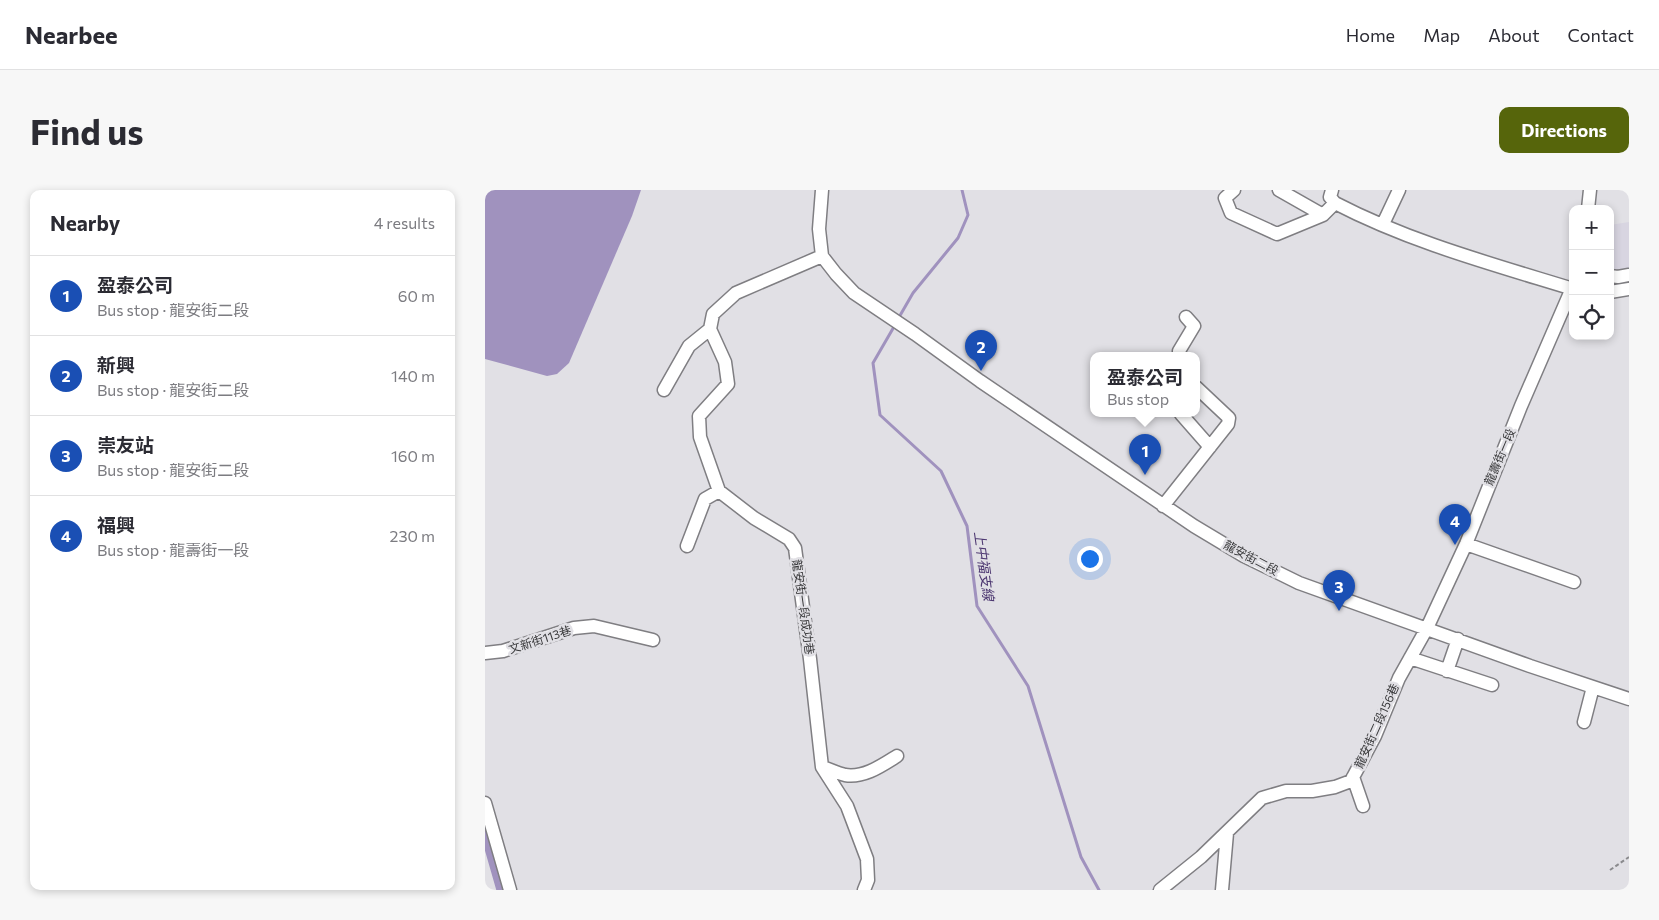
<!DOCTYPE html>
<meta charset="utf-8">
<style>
body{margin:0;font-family:Commissioner,"Noto Sans TC",sans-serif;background:#f7f7f7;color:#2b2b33}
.controls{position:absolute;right:15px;top:15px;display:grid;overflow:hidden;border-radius:10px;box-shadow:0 2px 8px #0003}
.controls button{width:45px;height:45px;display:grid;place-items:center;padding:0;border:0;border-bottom:1px solid #e1e1e2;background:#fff;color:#2b2b33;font:25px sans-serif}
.you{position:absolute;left:604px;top:368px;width:18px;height:18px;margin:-12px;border:4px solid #fff;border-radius:50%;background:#1a73e8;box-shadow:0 0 0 8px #1a73e833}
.badge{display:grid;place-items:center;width:32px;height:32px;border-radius:50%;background:#56650b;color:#fff;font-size:16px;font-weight:700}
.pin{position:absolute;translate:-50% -41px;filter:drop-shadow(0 1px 2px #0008)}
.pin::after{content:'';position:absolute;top:26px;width:18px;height:15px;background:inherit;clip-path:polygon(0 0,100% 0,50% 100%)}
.popup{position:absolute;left:605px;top:162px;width:110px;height:65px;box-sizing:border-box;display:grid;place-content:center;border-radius:10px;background:#fff;filter:drop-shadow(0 1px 4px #0005);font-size:16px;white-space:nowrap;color:#7c7c81}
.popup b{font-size:19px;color:#2b2b33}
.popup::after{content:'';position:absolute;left:50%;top:100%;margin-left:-10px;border:10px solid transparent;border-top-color:#fff}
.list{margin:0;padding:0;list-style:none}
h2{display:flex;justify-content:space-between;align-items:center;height:65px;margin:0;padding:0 20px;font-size:21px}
h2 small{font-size:16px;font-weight:400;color:#7c7c81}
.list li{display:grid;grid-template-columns:32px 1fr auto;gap:15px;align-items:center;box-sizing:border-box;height:80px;padding:0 20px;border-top:1px solid #e1e1e2}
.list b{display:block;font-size:19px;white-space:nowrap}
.list p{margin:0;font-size:16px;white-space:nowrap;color:#7c7c81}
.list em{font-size:16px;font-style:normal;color:#7c7c81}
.icon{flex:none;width:28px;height:28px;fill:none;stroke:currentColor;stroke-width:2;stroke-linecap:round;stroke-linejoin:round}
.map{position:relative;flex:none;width:1144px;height:700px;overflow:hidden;border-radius:10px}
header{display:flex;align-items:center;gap:30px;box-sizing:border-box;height:70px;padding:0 25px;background:#fff;border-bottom:1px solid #e1e1e2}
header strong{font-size:24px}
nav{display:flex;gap:28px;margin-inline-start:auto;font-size:18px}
.intro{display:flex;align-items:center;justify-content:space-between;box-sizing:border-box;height:120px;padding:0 30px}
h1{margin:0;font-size:35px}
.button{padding:12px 22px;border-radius:10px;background:#56650b;color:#fff;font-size:18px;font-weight:700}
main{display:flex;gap:30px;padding:0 30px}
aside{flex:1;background:#fff;border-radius:10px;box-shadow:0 2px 8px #0003}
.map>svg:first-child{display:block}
.built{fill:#d8d5e1}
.water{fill:#a092be}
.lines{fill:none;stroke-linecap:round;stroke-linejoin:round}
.stream{stroke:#a092be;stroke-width:3}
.canal{stroke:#a092be;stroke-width:11}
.minor-casing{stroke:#7f7e82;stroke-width:15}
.path{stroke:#8b8b8e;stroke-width:2;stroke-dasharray:4 2.5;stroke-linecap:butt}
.minor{stroke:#fff;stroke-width:12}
.labels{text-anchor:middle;stroke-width:5;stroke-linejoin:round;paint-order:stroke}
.street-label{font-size:12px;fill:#39393b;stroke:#e1e0e5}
.water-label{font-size:14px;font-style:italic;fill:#4e3972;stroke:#e1e0e5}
</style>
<header>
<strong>Nearbee</strong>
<nav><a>Home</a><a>Map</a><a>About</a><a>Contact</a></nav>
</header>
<div class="intro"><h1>Find us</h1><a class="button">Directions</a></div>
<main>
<aside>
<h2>Nearby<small>4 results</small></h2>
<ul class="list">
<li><span class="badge" style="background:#1a4fb4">1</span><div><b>盈泰公司</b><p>Bus stop · 龍安街二段</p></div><em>60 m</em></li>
<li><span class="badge" style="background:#1a4fb4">2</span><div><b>新興</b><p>Bus stop · 龍安街二段</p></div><em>140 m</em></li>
<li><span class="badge" style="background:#1a4fb4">3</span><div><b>崇友站</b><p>Bus stop · 龍安街二段</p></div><em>160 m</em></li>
<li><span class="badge" style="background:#1a4fb4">4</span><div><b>福興</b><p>Bus stop · 龍壽街一段</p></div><em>230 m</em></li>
</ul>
</aside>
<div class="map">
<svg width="1144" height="700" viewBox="0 0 1144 700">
<rect width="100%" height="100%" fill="#e1e0e5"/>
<path class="built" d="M1144 32V80L1125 83V35Z"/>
<path class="water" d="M0 0H156L147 26 84 173 72 184 62 186 0 169Z"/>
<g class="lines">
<path class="stream" d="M413 129 428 103 473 48 483 25 477 0
M410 135 388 173 395 225 456 281 482 336 492 416 543 496 596 667 614 700"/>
<path class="canal" d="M0 641 17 700"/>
<defs>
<path id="minor" d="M337 0 334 39 337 66 351 84 369 103 430 144 495 191 709 336 759 366 814 393 1045 476 1144 509
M749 0 740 8 746 23 792 44 838 25 850 13
M794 0 838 25
M847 0 845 7 850 13C925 52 1007 74 1088 99
M1103 19 1105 0
M898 34 914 0
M337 66 251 103 228 124 225 139 240 172 243 194 214 226 215 247 234 301 269 328 304 349 310 358 325 469 337 577 362 616 382 669 383 690 379 700
M1125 86 1133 87 1144 85
M1125 102 1144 99
M694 166V161L709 136 701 127
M179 200 204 156 225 139
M696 224 725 257
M678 316 743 234 744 228 711 197
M981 354 1089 392
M202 356 220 309 234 301
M0 463 18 461 89 438 109 436 168 450
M925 468 1007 495
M962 481 973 449
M1099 532 1108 497
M337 577C344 579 352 583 360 585 379 588 396 576 412 566
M868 587 878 616
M0 613 25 700
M675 700 716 667 777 608 801 601H827L850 597 866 591 890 546 914 488 942 438 981 354 1036 216 1088 96
M737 700 742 643"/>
</defs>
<use href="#minor" class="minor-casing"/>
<path class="path" d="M1125 680 1144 667"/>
<use href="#minor" class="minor"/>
</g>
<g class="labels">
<g class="street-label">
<text transform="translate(1015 267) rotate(-67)" y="4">龍壽街一段</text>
<text transform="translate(766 368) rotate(28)" y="4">龍安街二段</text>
<text transform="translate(318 417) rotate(82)" y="4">龍安街一段成功巷</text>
<text transform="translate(55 450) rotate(-18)" y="4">文新街113巷</text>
<text transform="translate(892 536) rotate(-66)" y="4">龍安街二段156巷</text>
</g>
<g class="water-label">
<text transform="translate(499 376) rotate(82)" y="5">上中福支線</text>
</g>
</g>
</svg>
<div class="controls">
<button>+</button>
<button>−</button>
<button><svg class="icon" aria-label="locate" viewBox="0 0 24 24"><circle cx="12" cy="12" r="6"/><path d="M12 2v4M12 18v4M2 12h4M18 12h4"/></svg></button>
</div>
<div class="you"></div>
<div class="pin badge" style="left:660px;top:285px;background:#1a4fb4">1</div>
<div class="popup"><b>盈泰公司</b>Bus stop</div>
<div class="pin badge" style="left:496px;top:181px;background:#1a4fb4">2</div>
<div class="pin badge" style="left:854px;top:421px;background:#1a4fb4">3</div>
<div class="pin badge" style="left:970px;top:355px;background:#1a4fb4">4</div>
</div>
</main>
